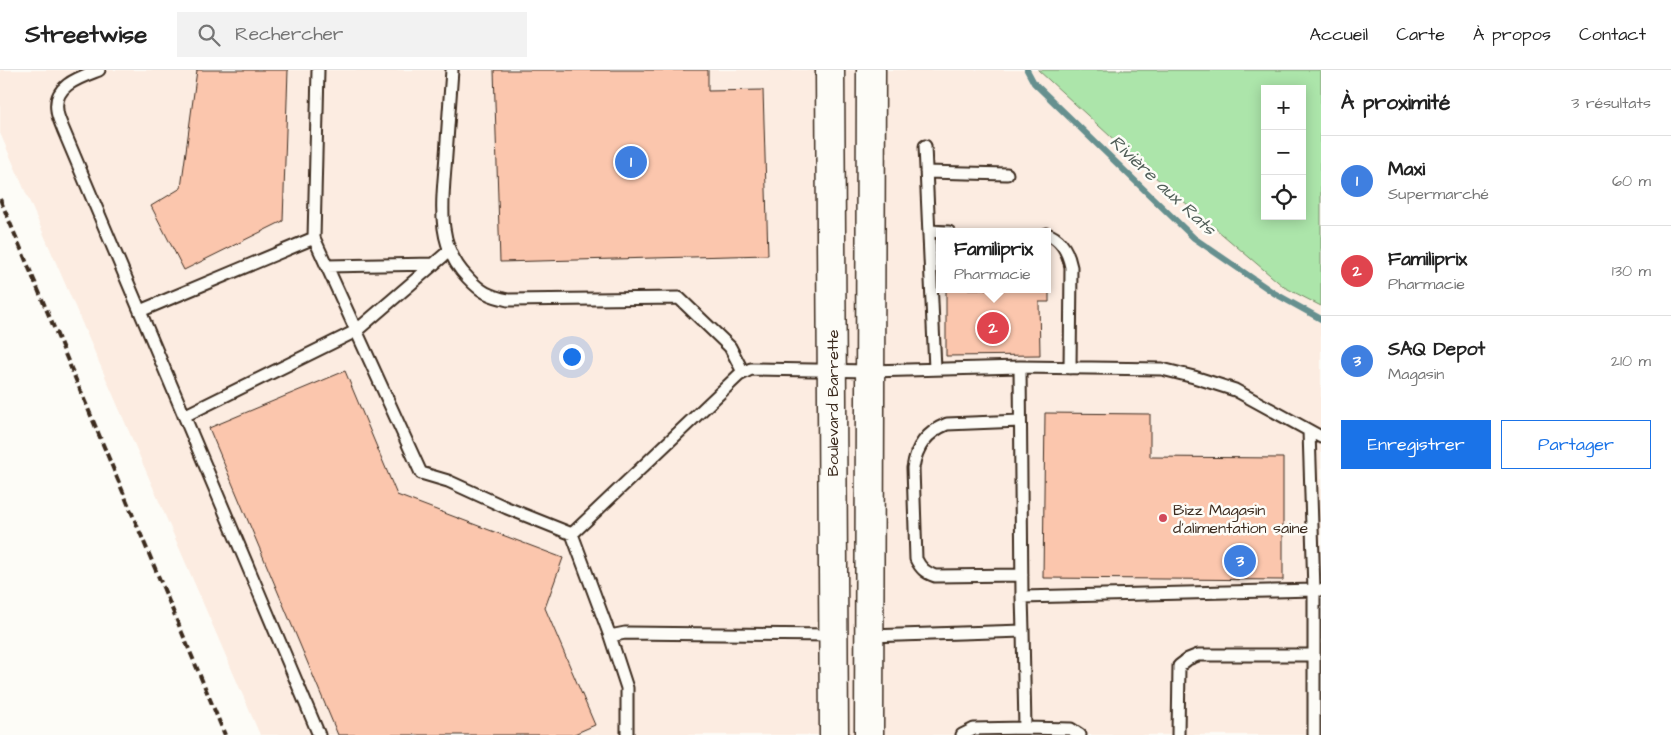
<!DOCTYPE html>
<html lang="fr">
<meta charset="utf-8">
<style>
body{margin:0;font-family:"Architects Daughter",sans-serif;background:#f2f2f2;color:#222}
.controls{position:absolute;right:15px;top:15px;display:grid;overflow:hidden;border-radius:0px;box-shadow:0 2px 12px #0003}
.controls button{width:45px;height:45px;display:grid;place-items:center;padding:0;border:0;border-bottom:1px solid #e0e0e0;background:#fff;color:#222;font:25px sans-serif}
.you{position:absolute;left:571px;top:286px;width:18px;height:18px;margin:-12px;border:4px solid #fff;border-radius:50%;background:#1a73e8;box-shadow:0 0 0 8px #1a73e833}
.badge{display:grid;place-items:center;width:32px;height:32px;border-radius:50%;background:#1a73e8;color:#fff;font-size:16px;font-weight:700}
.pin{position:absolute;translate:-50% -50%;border:2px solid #fff;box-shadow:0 1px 5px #0006}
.popup{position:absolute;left:936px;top:158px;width:115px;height:65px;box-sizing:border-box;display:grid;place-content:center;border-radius:0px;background:#fff;filter:drop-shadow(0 1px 4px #0005);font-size:16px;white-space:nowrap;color:#767676}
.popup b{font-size:19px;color:#222}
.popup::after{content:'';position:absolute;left:50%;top:100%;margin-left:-10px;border:10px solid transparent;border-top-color:#fff}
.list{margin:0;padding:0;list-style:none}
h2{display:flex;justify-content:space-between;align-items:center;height:65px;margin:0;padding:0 20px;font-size:21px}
h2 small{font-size:16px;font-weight:400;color:#767676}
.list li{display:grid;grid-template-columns:32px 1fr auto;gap:15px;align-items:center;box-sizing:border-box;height:90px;padding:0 20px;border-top:1px solid #e0e0e0}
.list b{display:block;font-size:19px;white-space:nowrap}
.list p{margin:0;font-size:16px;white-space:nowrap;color:#767676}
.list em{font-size:16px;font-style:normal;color:#767676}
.actions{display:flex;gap:10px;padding:15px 20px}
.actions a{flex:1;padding:11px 0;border:1px solid #1a73e8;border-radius:0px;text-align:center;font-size:18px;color:#1a73e8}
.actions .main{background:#1a73e8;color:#fff}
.icon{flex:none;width:28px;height:28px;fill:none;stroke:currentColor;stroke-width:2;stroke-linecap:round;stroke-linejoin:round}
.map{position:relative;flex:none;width:1321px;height:665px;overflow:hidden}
header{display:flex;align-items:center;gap:30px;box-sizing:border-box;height:70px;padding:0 25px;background:#fff;border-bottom:1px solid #e0e0e0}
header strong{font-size:24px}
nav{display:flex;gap:28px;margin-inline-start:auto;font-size:18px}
.search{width:350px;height:45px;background:#f2f2f2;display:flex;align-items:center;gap:12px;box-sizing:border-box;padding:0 18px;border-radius:0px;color:#767676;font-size:19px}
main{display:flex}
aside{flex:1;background:#fff}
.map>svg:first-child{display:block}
.built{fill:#fcece1;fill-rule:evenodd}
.green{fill:#ace5aa;stroke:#748864;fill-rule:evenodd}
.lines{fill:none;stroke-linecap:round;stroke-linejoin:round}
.stream{stroke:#66908f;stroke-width:6}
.building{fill:#fbc6ad;stroke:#3b2a1e}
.lane-casing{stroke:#3b2a1e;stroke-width:15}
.secondary-casing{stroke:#3b2a1e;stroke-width:31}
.lane{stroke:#fdfcf7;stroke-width:11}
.secondary{stroke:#fdfcf7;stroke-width:28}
.rail{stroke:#3b2a1e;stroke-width:4;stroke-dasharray:8 4;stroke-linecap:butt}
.poi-dot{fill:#d1495b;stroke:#fdfcf7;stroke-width:2}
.labels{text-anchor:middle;stroke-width:5;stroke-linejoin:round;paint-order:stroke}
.street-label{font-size:16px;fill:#3b2a1e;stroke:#fdfcf7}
.poi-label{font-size:16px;fill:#3b2a1e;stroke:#fdfcf7;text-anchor:start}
.water-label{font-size:18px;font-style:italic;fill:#505d57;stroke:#fdfcf7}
</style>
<header>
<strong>Streetwise</strong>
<div class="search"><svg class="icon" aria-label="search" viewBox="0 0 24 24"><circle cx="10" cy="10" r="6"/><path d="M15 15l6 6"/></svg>Rechercher</div>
<nav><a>Accueil</a><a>Carte</a><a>À propos</a><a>Contact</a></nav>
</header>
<main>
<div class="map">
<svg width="1321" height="665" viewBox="0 0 1321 665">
<rect width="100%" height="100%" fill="#fdfcf7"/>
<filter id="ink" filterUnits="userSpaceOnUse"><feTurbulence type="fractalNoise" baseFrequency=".02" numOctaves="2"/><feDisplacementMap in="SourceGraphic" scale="10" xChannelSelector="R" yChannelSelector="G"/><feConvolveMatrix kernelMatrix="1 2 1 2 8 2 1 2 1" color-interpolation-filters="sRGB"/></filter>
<g filter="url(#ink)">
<path class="built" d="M0 0H1038L1147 100 1284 217 1321 236V665H260L0 63ZM939 162H1047V219H939Z"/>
<path class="green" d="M1038 0H1321V236L1284 217 1147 100ZM1265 19H1302V146H1265Z"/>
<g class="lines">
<path class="stream" d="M1027 0 1034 13 1194 168 1274 223 1321 249"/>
</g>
<path class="building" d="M197 0H288L283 151 184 200 151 136 181 118Z
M494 0H708V21L763 20 768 185 500 192Z
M1047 211H1049V232H1039L1040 285 946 286V219H1047Z
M345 301 397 425 563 488 545 538 595 655 572 665H338L209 358Z
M1045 343 1150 344V387L1283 388V510L1043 508Z"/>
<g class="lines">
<defs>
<path id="lane" d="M99 0C81 7 53 15 57 40 57 46 61 53 63 59L319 665
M318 0 314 168 421 403 448 411 507 438 572 464
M452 0C450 28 448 56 446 85 443 129 434 174 468 208 481 222 489 226 508 230L679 228 730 277 743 302
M925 76 935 299
M926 102 1007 104
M929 161 949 162
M1047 164C1062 169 1068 182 1071 197L1070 298
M327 196 434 194
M140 241 314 168
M1020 297 1162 299 1194 307 1235 320 1321 367
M184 346 356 261 449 181
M1020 351 947 354C927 362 916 377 913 398L916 489C921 499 925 502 935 506L1022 505
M1309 361 1314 520H1319
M834 565 625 563 610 566 572 464 739 305 751 299 870 301 1020 297 1022 527
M610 566 627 618V665
M869 566 1023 561 1022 527 1314 520V665
M1025 658 1071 659 1080 665
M962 665 974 659 1025 658 1023 561
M1178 665 1179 596 1188 589 1198 585H1314"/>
<path id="secondary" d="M830 0 834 665
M869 665 871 0"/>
</defs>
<use href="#lane" class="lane-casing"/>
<use href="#secondary" class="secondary-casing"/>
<use href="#lane" class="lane"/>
<use href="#secondary" class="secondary"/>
<path class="rail" d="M0 129 225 665"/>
</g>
</g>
<circle class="poi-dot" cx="1163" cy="448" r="5"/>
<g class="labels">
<g class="street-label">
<text transform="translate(832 333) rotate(-90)" y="6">Boulevard Barrette</text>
</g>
<g class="poi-label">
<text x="1173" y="445">Bizz Magasin<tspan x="1173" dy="18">d'alimentation saine</tspan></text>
</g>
<g class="water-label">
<text transform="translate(1163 115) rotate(43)" y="6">Rivière aux Rats</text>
</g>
</g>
</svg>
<div class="controls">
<button>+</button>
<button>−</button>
<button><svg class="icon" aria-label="locate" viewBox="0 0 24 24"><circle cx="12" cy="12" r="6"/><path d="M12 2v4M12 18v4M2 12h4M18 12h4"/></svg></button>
</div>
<div class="you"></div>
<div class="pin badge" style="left:631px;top:92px;background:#3f7fe0">1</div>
<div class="pin badge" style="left:993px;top:258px;background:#e0444e">2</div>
<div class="popup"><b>Familiprix</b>Pharmacie</div>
<div class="pin badge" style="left:1240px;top:491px;background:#3f7fe0">3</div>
</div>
<aside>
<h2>À proximité<small>3 résultats</small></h2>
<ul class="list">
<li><span class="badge" style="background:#3f7fe0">1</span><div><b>Maxi</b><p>Supermarché</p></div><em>60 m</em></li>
<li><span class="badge" style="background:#e0444e">2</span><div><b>Familiprix</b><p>Pharmacie</p></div><em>130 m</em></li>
<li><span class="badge" style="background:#3f7fe0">3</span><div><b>SAQ Depot</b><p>Magasin</p></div><em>210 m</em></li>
</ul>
<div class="actions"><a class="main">Enregistrer</a><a>Partager</a></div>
</aside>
</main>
